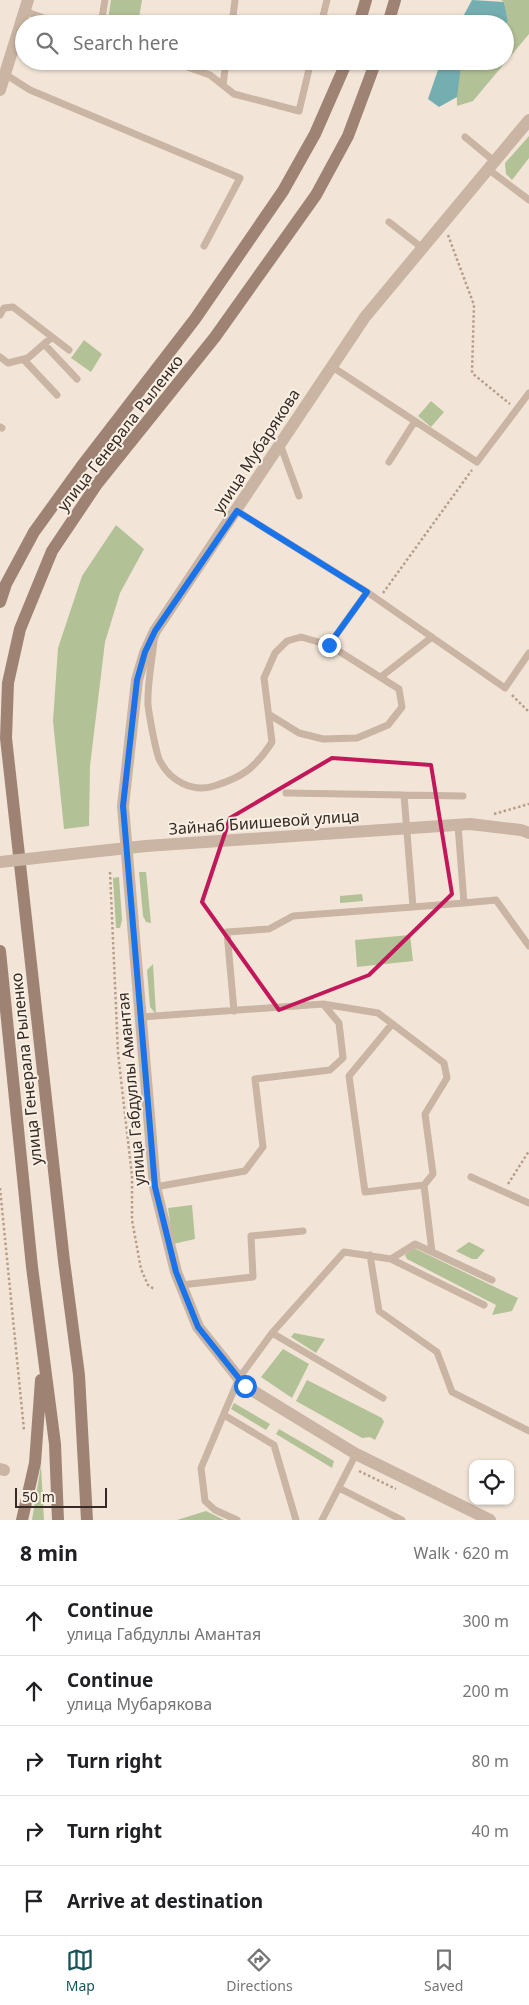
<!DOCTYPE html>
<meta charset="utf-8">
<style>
body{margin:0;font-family:"Noto Sans",sans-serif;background:#f6f6f6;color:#202124}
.controls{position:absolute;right:15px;bottom:15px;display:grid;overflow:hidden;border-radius:10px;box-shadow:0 1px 4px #0004}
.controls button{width:45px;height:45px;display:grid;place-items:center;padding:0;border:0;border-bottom:1px solid #e0e0e0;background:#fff;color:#202124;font:25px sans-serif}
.scale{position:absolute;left:15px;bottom:12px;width:92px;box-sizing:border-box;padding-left:5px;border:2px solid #352a25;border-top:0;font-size:14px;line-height:18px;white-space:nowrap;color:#352a25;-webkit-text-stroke:4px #faefe3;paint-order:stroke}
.stop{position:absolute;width:15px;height:15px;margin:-11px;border:4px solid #1a73e8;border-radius:50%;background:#fff}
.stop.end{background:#1a73e8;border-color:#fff;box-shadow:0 1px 5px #0008}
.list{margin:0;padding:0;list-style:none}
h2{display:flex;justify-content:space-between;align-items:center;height:65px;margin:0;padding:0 20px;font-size:21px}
h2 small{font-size:16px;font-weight:400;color:#757577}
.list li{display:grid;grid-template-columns:32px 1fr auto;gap:15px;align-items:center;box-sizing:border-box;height:70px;padding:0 20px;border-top:1px solid #e0e0e0}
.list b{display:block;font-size:19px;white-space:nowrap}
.list p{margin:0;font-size:16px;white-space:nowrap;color:#757577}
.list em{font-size:16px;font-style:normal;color:#757577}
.icon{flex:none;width:28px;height:28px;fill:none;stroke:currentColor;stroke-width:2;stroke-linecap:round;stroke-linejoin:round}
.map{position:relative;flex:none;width:529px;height:1520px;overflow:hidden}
.search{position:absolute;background:#fff;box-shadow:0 1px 4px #0004;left:15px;right:15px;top:15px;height:55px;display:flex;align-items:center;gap:12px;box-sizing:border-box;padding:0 18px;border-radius:28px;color:#757577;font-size:19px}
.sheet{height:415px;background:#fff}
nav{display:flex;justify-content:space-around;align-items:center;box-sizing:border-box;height:70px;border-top:1px solid #e0e0e0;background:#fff;font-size:14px;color:#757577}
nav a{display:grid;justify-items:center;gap:2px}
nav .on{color:#195458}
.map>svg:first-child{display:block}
.green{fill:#b3c196}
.water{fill:#75aeb0}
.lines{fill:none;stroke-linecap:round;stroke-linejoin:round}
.path{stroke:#b69e8d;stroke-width:2.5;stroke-dasharray:2.5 2.5;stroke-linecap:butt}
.service{stroke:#cab4a3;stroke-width:7}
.minor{stroke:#cab4a3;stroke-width:12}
.tertiary{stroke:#cab4a3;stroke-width:12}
.secondary{stroke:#9e8374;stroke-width:12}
.minor-bridge{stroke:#cab4a3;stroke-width:12}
.route{stroke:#1a73e8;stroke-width:6}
.marked{fill:none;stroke:#c2185b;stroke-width:4;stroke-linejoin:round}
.labels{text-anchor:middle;stroke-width:4;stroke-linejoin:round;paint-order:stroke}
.street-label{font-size:16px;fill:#352a25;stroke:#faefe3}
</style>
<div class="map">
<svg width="529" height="1520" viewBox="0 0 529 1520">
<rect width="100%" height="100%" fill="#f2e5d7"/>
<path class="green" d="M111 0H142L138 24 108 19Z
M501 0H529V34L473 101 457 106C457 92 455 72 466 61H505V26L508 21 504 2Z
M529 136V158L512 180 506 174 505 163Z
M84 340 102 354 91 372 71 358Z
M431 401 444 412 431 427 418 416Z
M116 525 144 549 120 593 105 642 90 766 89 826 64 829 53 721 58 648 82 576Z
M139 872H146L151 923 146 922 143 916Z
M119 877 122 920 120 928H116L113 878Z
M362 894 363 901 340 903V896Z
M410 935 413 961 357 967 355 940Z
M153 964 156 1014 150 1007 147 970Z
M192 1205 195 1239 173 1244 168 1208Z
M469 1242 485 1250 477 1259H472L456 1251Z
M414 1248 518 1298 512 1311 492 1315 496 1305 407 1259 405 1255Z
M294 1333 325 1339 316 1353 291 1337Z
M283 1349 309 1364 292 1398 261 1377Z
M307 1380 382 1418 384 1422 375 1440 370 1437 362 1438 296 1401Z
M234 1403 270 1424 266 1430 231 1409Z
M279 1429 334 1461 332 1468 276 1434Z
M41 1465 44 1520H32Z
M206 1511 224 1520H177Z"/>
<path class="water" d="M472 0 504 2 508 21 505 26V24H459Z
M441 61H466L461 66 457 97 439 107 428 99Z"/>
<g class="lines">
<path class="path" d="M448 235 474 305 472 373 510 404
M383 593 472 470
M512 695 529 712
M494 814 529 804
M110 872 118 1053 132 1176V1220L141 1269 148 1285 154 1289
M508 1184 529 1151
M0 1188 24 1430
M359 1471 396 1489"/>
<path class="service" d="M24 11 61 24
M101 24 105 0
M232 24 235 0
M321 24 327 0
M170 61 210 75 234 94 299 111 311 61
M5 74 30 90 240 178 204 246
M223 85 226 61
M465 137 494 161
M488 169 529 200
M389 222 421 247
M0 315 4 308 13 307 69 350
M44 344 77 379
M0 357 8 363 28 358 52 337
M25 361 57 395
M331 366 477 462 529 393
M0 427 2 428
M280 444 299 496
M389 462 415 421
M237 511 367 592 505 688 529 653
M154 641C152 662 147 684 148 705 149 714 156 754 160 761 170 781 193 793 214 786 243 777 255 768 272 742L264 678 275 653 287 641 301 637 329 645 399 689 402 707 388 725 357 738 323 739 299 733 270 715
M329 645 367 592
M382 676 432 637
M286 793 463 796
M464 903 496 900 529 946
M413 907 464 903 458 825
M323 1004 378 1013 444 1063 447 1078 425 1114 433 1174 424 1185 432 1252
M234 1011 227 932 269 929 293 916 413 907 404 795
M141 1017 323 1004 339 1023 343 1058 330 1070 255 1079 263 1147 245 1171 155 1187
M392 1024 349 1076 365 1192 424 1185
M471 1177 529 1203
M370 1255 379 1311 437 1352 452 1392 529 1431
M391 1259 415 1244 492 1280
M181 1285 253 1277 251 1236 303 1231
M272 1333 383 1398
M224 1415 274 1445 296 1520
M339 1488 402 1520
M237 1520 215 1510 205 1501 201 1468 239 1378 272 1333 344 1252 391 1259 484 1305
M322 1520 356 1454"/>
<path class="minor" d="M72 854 146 846 470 824 521 830 529 833
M0 1469 4 1470
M490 1520 356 1454 245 1386 198 1327 176 1272 155 1187 123 806 137 680 145 653 155 631 365 317 529 120"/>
<path class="tertiary" d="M0 90 28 0"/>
<path class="secondary" d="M359 24 366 0
M388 24 395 0
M0 602 6 584 34 532 81 467 195 319 283 191 315 134 347 61
M0 951 32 1267 55 1444 58 1520
M22 1520 35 1463 41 1380
M87 1520 79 1375 64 1261 6 738 8 683 20 629 52 551 97 484 215 337 316 195 348 136 376 61"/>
<path class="minor-bridge" d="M0 862 72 854"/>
</g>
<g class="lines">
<path class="route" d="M245 1386 198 1327 176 1272 155 1187 123 806 137 680 145 652 155 631 237 511 367 592 329 645"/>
</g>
<path class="marked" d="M332 758 431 765 452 894 369 975 279 1010 202 902 230 818Z"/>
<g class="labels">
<g class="street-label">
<text transform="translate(120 433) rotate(-52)" y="6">улица Генерала Рыленко</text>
<text transform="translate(256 451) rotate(-57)" y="6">улица Мубарякова</text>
<text transform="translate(264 822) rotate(-4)" y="6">Зайнаб Биишевой улица</text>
<text transform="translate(26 1069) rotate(-96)" y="6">улица Генерала Рыленко</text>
<text transform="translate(131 1089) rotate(-95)" y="6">улица Габдуллы Амантая</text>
</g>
</g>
</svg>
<div class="controls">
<button><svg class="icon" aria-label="locate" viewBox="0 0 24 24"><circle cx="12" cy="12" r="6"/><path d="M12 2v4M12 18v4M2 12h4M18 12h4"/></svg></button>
</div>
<div class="scale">50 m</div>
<div class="stop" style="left:245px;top:1386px"></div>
<div class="stop end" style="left:329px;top:645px"></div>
<div class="search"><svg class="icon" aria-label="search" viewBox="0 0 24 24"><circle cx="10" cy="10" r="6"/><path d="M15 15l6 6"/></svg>Search here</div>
</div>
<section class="sheet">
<h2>8 min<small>Walk · 620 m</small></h2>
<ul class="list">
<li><svg class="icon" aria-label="ahead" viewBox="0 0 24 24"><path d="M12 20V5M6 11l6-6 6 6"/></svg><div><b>Continue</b><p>улица Габдуллы Амантая</p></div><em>300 m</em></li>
<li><svg class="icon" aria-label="ahead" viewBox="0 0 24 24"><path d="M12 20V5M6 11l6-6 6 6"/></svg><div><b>Continue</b><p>улица Мубарякова</p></div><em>200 m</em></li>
<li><svg class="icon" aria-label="right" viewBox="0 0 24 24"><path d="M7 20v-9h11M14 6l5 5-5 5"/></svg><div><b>Turn right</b></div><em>80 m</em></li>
<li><svg class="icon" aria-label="right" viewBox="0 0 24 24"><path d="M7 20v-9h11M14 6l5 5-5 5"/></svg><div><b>Turn right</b></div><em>40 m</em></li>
<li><svg class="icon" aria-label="arrive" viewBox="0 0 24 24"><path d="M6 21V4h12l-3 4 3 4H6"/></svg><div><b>Arrive at destination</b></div></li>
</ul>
</section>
<nav>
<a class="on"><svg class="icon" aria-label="map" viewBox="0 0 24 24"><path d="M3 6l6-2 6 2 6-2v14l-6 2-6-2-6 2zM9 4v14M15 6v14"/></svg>Map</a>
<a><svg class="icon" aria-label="directions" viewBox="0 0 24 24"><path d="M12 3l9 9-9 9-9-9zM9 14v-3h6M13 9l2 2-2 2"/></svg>Directions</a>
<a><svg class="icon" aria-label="saved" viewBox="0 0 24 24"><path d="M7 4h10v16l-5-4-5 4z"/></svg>Saved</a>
</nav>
